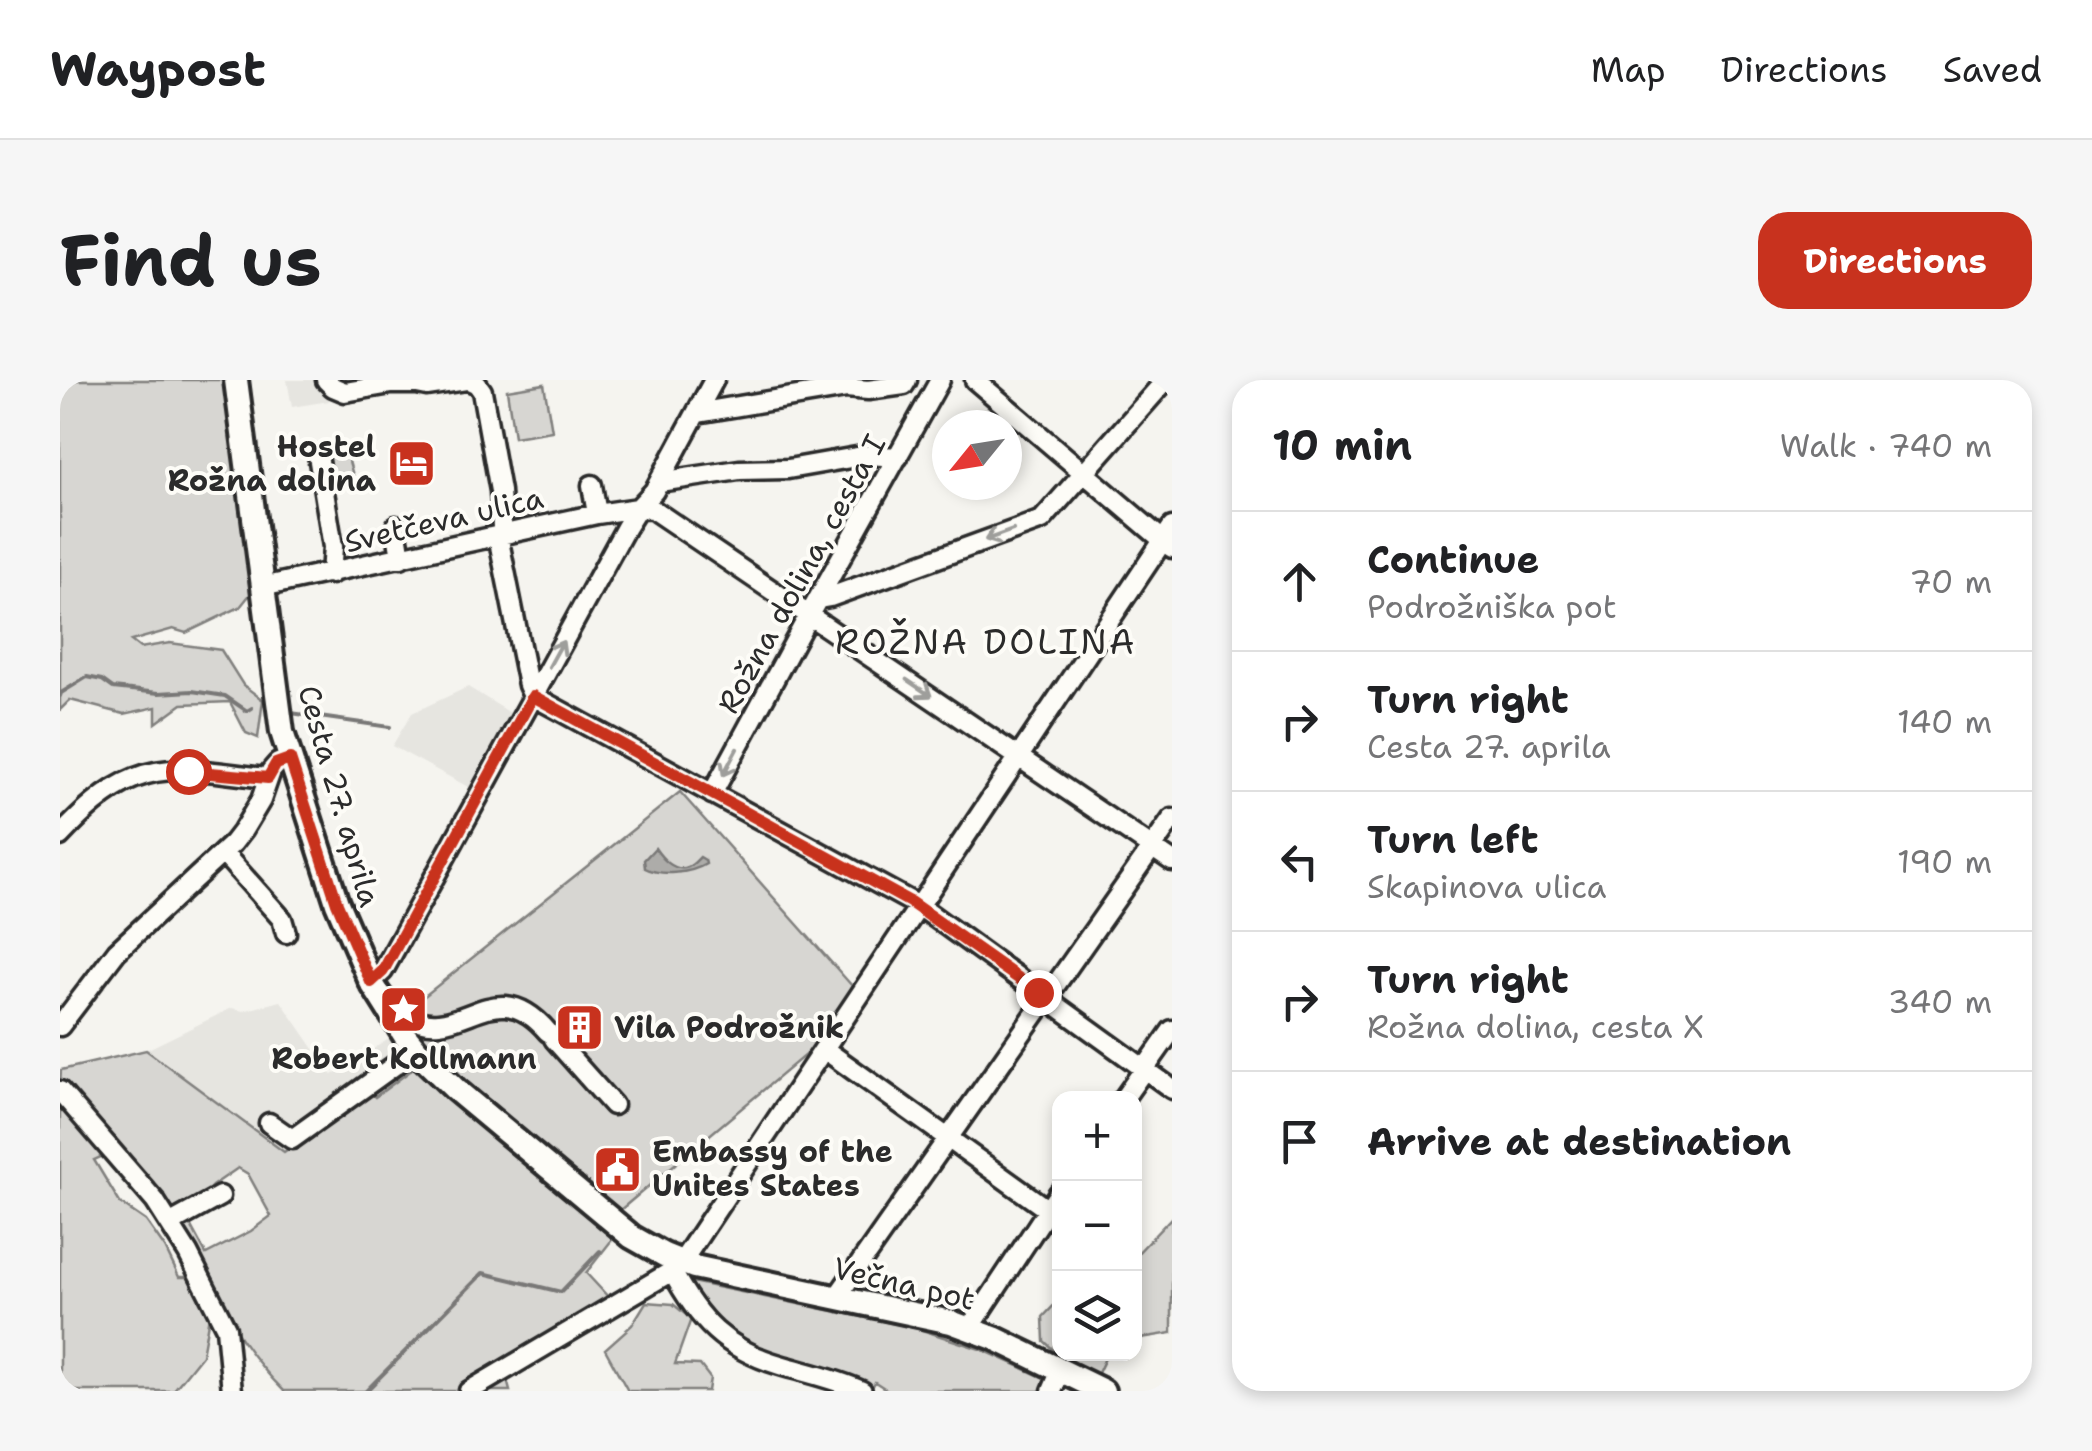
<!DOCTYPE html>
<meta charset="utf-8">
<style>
body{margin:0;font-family:"Shantell Sans",sans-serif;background:#f6f6f6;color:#202124}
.controls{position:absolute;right:30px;bottom:30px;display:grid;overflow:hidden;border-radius:20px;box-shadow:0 5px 15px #0003}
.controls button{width:90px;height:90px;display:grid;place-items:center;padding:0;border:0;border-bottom:2px solid #e0e0e0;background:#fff;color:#202124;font:50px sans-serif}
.compass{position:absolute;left:872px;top:30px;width:90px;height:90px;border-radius:50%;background:#fff;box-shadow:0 5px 15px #0003;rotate:240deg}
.stop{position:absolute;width:30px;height:30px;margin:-22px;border:8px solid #c8321e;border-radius:50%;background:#fff}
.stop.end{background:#c8321e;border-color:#fff;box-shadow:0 2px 10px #0008}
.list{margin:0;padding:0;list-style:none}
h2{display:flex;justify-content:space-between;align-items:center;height:130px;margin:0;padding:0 40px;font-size:42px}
h2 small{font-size:32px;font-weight:400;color:#757577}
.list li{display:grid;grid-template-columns:65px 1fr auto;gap:30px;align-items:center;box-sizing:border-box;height:140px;padding:0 40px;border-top:2px solid #e0e0e0}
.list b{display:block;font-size:38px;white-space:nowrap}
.list p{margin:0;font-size:32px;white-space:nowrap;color:#757577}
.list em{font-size:32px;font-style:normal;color:#757577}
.icon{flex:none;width:55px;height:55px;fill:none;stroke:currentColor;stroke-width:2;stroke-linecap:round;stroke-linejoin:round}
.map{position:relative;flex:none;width:1112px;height:1011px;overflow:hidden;border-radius:30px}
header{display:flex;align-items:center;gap:60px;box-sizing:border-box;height:140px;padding:0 50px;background:#fff;border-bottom:2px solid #e0e0e0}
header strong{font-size:48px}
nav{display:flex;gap:55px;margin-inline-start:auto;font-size:35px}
.intro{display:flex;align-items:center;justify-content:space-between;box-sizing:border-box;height:240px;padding:0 60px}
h1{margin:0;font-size:70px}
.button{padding:25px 45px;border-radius:30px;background:#c8321e;color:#fff;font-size:35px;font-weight:700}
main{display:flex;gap:60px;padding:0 60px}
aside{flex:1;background:#fff;border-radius:30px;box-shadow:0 5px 15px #0003}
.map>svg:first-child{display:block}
.built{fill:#e6e5e0}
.green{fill:#d7d6d2;stroke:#81807e;stroke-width:2.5}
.water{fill:#adaca9;stroke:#797877;stroke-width:2.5}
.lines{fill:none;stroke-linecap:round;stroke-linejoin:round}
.stream{stroke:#797877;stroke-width:4}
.minor-casing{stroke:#2b2b2b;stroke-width:25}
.major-casing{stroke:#2b2b2b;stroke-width:30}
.minor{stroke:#fdfcf7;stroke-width:18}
.major{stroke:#fdfcf7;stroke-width:22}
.oneway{stroke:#9e9e9b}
.route{stroke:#c8321e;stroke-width:12}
.labels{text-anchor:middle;stroke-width:8;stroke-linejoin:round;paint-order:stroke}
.poi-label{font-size:30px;font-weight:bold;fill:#2b2b2b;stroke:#fdfcf7;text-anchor:start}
.street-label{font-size:30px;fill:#2b2b2b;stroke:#fdfcf7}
.quarter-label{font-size:35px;letter-spacing:2.5px;fill:#2b2b2b;stroke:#fdfcf7}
</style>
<header>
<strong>Waypost</strong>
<nav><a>Map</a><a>Directions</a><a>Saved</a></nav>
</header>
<div class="intro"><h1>Find us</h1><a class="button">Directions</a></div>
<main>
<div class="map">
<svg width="1112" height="1011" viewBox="0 0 1112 1011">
<rect width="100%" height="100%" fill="#f5f4ef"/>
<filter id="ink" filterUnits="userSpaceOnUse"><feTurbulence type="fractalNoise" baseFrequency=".01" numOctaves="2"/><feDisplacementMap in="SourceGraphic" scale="20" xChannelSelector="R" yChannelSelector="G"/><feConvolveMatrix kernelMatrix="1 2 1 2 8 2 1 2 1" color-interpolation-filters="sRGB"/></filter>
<g filter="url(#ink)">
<path class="built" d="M227 0H261L266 5 269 21 232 27Z
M408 307 452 334 412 409 332 366 352 333Z
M221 621 272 695 332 657 357 686 314 718 308 711 224 772 86 670 172 628 183 631Z"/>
<path class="green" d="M0 0H166L192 212 180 227 126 253 113 249 71 261 80 268 110 263 161 270 183 305 203 320 198 358 186 353 170 322 122 324 96 343V327L64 334 10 320 0 330Z
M484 4 492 51 454 57 447 10Z
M285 67 294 99 267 103 263 75 268 69Z
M620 412 793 607 751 670 559 831 400 697 342 638 347 630Z
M86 670 224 772 309 711 315 717 357 686 555 856 526 893 550 919 443 985 450 1011H224C177 965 149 905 118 848L126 837 146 874 191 851 211 836 188 794 178 788 152 806 131 829 117 835 103 826 0 704 1 690Z
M0 719 43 776 34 780 60 823 86 841 105 868 119 897H134L149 936 142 975 113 1011H0Z
M1112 837V953L1075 959V876Z
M622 900 856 948 923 970 991 1001 988 1011H829L815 1002 810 1011C797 992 753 985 731 979L724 982 668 957Z
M999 920V974H1047L1037 995 1002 978 984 961 983 937Z
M586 922 613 924 631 939 615 984 640 985 650 998 648 1011H568L545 969 572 945Z"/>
<path class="water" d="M595 468C601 477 614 493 628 487 633 485 636 481 640 477L645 480 646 484C630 494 600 496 585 488L584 480Z"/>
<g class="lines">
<path class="stream" d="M0 316 1 313 27 297 42 300 53 308 99 313 132 311 165 316 187 331 192 328
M231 333 330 347
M306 1011 423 893 501 912 540 871"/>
<defs>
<path id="minor" d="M266 0 273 7 285 12 331 4H357L367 6 406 0
M409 0 417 4 422 11 440 111 442 147 440 166 468 305 473 316 859 526 1112 709
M915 0 1112 168
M637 33 786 8 808 10 844 5 847 0
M258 75 273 167 271 194
M599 102 679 90 728 89 808 75 838 77
M532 105 537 134
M336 146 341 178
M202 207 537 134 578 128 592 129 1112 481
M759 219 770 217 982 140 1106 0
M652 414 749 235 880 0
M0 456C22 433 45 410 75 398 115 381 166 395 208 398
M163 473 222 539 226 553
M0 646 57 571 173 463 183 450 201 420 211 391 218 383 230 379
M488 652C432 587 401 668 345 635 332 627 321 614 311 602L323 591 566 147 578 128 594 111 654 0
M494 659 553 725
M764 669 988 830
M0 711 95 821 128 873 166 948 172 1011
M1064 718 1112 650
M209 743 232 759 356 670
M111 843 160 816
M612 891C638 940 665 969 720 985 747 993 776 999 802 1011
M776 918 1112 439
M910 948 999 813
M409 1011 612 891 621 883 1112 147
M992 1011 1001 990"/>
<path id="major" d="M176 0 222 352 277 523 311 602 345 656 364 679 396 710 572 857 604 875 634 887 891 942 934 958 1043 1011"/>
</defs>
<use href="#minor" class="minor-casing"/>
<use href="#major" class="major-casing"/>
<use href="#minor" class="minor"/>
<use href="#major" class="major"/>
</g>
<defs><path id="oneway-shaft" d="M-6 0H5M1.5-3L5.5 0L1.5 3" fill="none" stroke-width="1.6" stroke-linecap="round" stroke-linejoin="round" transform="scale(2.5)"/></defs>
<g class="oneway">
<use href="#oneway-shaft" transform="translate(939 155) rotate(160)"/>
<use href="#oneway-shaft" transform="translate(496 274) rotate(-61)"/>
<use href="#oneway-shaft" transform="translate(859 308) rotate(34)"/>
<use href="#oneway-shaft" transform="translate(670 382) rotate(118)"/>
</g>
</g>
<g class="lines" filter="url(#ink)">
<path class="route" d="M128 391 208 398 216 384 230 379 277 523 311 602 323 591 473 316 850 522 978 612"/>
</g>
<defs>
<symbol id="hotel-square" viewBox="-11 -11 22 22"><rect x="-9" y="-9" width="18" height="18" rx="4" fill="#c8321e" stroke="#fdfcf7"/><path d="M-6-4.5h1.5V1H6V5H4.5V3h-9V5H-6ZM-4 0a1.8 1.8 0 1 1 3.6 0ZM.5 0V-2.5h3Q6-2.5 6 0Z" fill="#fff"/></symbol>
<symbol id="sight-square" viewBox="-11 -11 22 22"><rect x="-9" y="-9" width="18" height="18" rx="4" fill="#c8321e" stroke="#fdfcf7"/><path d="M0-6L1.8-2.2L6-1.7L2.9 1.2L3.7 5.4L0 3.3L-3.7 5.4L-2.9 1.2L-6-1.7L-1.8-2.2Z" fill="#fff"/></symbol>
<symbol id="building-square" viewBox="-11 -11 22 22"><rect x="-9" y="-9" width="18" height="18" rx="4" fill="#c8321e" stroke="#fdfcf7"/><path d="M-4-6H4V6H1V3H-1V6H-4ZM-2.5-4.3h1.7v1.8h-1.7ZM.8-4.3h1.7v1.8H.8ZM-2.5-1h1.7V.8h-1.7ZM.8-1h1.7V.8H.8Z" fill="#fff"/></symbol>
<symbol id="civic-square" viewBox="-11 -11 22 22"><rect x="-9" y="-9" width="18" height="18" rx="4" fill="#c8321e" stroke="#fdfcf7"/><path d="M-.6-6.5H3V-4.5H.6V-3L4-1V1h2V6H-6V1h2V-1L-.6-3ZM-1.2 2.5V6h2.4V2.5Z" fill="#fff"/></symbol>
</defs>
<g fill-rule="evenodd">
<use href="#hotel-square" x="324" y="56" width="55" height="55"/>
<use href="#sight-square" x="316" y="602" width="55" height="55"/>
<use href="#building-square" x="492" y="620" width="55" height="55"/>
<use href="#civic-square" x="530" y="762" width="55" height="55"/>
</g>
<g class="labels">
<g class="poi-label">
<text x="316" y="77" text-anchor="end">Hostel<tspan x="316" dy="34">Rožna dolina</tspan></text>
<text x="554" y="658">Vila Podrožnik</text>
<text x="344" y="689" text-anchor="middle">Robert Kollmann</text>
<text x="592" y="782">Embassy of the<tspan x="592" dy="34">Unites States</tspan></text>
</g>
<g class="street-label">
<text transform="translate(384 140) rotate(-13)" y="10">Svetčeva ulica</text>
<text transform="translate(742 194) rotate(-61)" y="10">Rožna dolina, cesta I</text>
<text transform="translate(279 416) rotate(74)" y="10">Cesta 27. aprila</text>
<text transform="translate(844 904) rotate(13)" y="10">Večna pot</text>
</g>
<g class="quarter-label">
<text x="926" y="274">ROŽNA DOLINA</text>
</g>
</g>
</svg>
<div class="controls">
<button>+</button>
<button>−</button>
<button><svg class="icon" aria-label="layers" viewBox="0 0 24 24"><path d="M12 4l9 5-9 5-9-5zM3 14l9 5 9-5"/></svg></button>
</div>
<svg class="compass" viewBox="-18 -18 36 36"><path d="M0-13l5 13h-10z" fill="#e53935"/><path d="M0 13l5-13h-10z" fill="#757577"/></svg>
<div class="stop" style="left:128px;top:391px"></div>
<div class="stop end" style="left:978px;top:612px"></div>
</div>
<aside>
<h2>10 min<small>Walk · 740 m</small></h2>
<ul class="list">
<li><svg class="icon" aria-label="ahead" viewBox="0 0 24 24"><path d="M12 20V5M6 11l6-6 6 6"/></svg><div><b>Continue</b><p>Podrožniška pot</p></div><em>70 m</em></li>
<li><svg class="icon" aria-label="right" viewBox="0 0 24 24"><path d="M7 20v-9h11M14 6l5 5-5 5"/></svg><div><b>Turn right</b><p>Cesta 27. aprila</p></div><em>140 m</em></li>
<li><svg class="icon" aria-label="left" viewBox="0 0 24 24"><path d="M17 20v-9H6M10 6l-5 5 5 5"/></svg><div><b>Turn left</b><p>Skapinova ulica</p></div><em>190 m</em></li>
<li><svg class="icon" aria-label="right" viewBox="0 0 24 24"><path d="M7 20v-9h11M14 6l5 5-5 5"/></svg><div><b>Turn right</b><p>Rožna dolina, cesta X</p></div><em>340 m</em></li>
<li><svg class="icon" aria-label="arrive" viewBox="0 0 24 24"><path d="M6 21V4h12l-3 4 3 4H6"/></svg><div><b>Arrive at destination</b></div></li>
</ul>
</aside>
</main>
